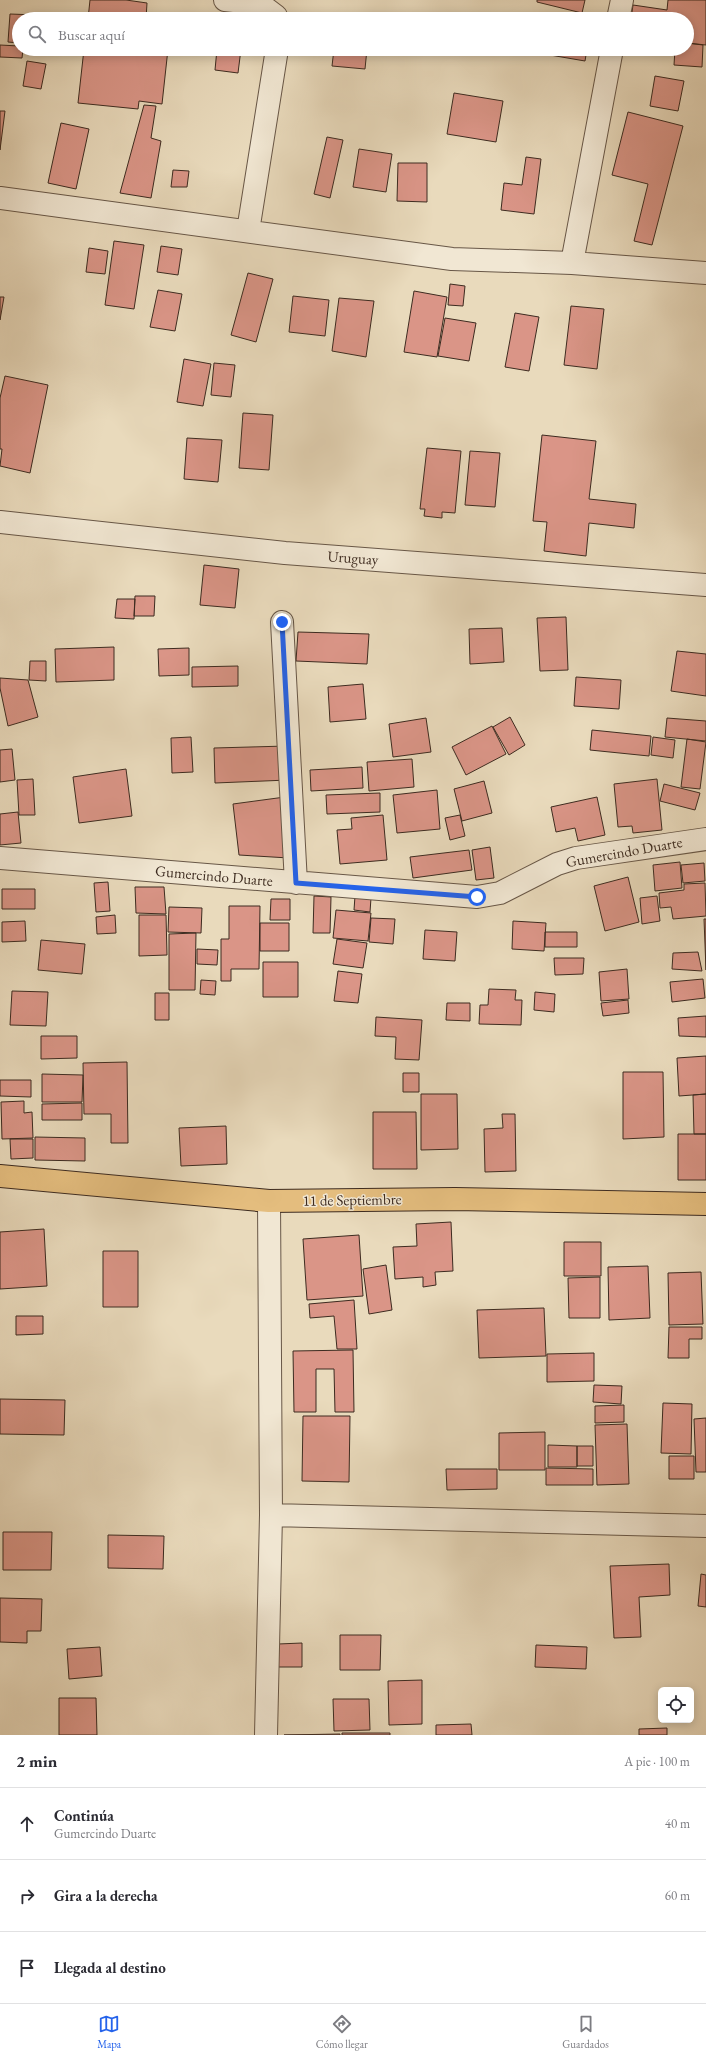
<!DOCTYPE html>
<html lang="es">
<meta charset="utf-8">
<style>
body{margin:0;font-family:"EB Garamond",serif;background:#f7f7f7;color:#2b2b33}
.controls{position:absolute;right:12px;bottom:12px;display:grid;overflow:hidden;border-radius:6px;box-shadow:0 2px 10px #0003}
.controls button{width:36px;height:36px;display:grid;place-items:center;padding:0;border:0;border-bottom:1px solid #e1e1e2;background:#fff;color:#2b2b33;font:20px sans-serif}
.stop{position:absolute;width:12px;height:12px;margin:-9px;border:3px solid #2563eb;border-radius:50%;background:#fff}
.stop.end{background:#2563eb;border-color:#fff;box-shadow:0 1px 4px #0008}
.list{margin:0;padding:0;list-style:none}
h2{display:flex;justify-content:space-between;align-items:center;height:52px;margin:0;padding:0 16px;font-size:17px}
h2 small{font-size:13px;font-weight:400;color:#7c7c81}
.list li{display:grid;grid-template-columns:26px 1fr auto;gap:12px;align-items:center;box-sizing:border-box;height:72px;padding:0 16px;border-top:1px solid #e1e1e2}
.list b{display:block;font-size:15px;white-space:nowrap}
.list p{margin:0;font-size:13px;white-space:nowrap;color:#7c7c81}
.list em{font-size:13px;font-style:normal;color:#7c7c81}
.icon{flex:none;width:22px;height:22px;fill:none;stroke:currentColor;stroke-width:2;stroke-linecap:round;stroke-linejoin:round}
.map{position:relative;flex:none;width:706px;height:1735px;overflow:hidden}
.search{position:absolute;background:#fff;box-shadow:0 2px 10px #0003;left:12px;right:12px;top:12px;height:44px;display:flex;align-items:center;gap:10px;box-sizing:border-box;padding:0 14px;border-radius:22px;color:#7c7c81;font-size:15px}
.sheet{height:268px;background:#fff}
nav{display:flex;justify-content:space-around;align-items:center;box-sizing:border-box;height:56px;border-top:1px solid #e1e1e2;background:#fff;font-size:11px;color:#7c7c81}
nav a{display:grid;justify-items:center;gap:2px}
nav .on{color:#2563eb}
.map>svg:first-child{display:block}
.building{fill:#da9587;stroke:#3d2b20}
.lines{fill:none;stroke-linecap:round;stroke-linejoin:round}
.minor-casing{stroke:#685747;stroke-width:24}
.major-casing{stroke:#3d2b20;stroke-width:24}
.minor{stroke:#f1e7d3;stroke-width:22}
.major{stroke:#e4bd7e;stroke-width:22}
.route{stroke:#2563eb;stroke-width:5}
.labels{text-anchor:middle;stroke-width:3;stroke-linejoin:round;paint-order:stroke}
.street-label{font-size:15px;fill:#3d2b20;stroke:#f1e7d3}
</style>
<div class="map">
<svg width="706" height="1735" viewBox="0 0 706 1735">
<rect width="100%" height="100%" fill="#e9dabc"/>
<filter id="stains"><feTurbulence type="fractalNoise" baseFrequency=".005" numOctaves="4"/><feColorMatrix values="0 0 0 0 .2 0 0 0 0 .09 0 0 0 0 .02 0 0 0 .5 -.17"/></filter>
<radialGradient id="worn" r=".72"><stop offset=".6" stop-color="#630" stop-opacity="0"/><stop offset="1" stop-color="#630" stop-opacity=".3"/></radialGradient>
<path class="building" d="M90 0H126L147 3 146 19H88Z
M537 0H585L582 13 537 2Z
M668 0H706V45L687 43V19H631L633 5 667 10Z
M10 14 36 15V19H19V43L8 42Z
M687 43 703 45 702 67 674 65 675 49H687Z
M0 45 19 46V49H23L22 58 0 57Z
M84 49H168L162 104 139 101 138 109 78 103Z
M217 49H241L238 73 215 70Z
M334 49H367L365 69 332 66Z
M515 49H587L585 61Z
M27 61 46 64 41 89 23 86Z
M655 76 684 81 678 111 650 106Z
M454 93 503 101 496 142 447 134Z
M144 105 156 106 151 138 161 141 151 198 120 193Z
M0 111H5L0 150Z
M628 112 683 126 652 245 634 241 648 184 612 175Z
M61 123 89 129 76 189 48 183Z
M327 137 343 140 330 198 314 194Z
M359 149 392 154 386 192 353 187Z
M526 157 541 159 534 214 501 210 504 183 522 185Z
M398 163H427V202L397 201Z
M173 170 189 171 187 187H171Z
M114 241 144 245 134 309 105 305Z
M161 246 182 249 178 275 157 272Z
M89 248 108 251 105 274 86 272Z
M248 273 273 279 256 342 231 335Z
M450 284 465 286 463 306 448 305Z
M158 290 182 294 175 331 150 327Z
M414 291 447 297 437 357 404 352Z
M293 296 329 300 325 336 289 332Z
M0 297H4L0 320Z
M339 298 374 301 366 357 332 351Z
M571 306 604 309 597 369 564 365Z
M515 313 539 317 529 371 505 367Z
M445 318 476 323 469 361 438 356Z
M184 359 211 364 203 406 177 402Z
M214 363 235 365 231 397 211 395Z
M5 376 48 385 30 473 0 466 2 449H0V398Z
M243 413 273 415 269 470 239 468Z
M542 435 596 441 589 499 636 504 634 528 589 523 586 556 544 551 547 522 533 521Z
M187 438 222 440 218 482 184 479Z
M427 448 461 451 455 513 442 512V518L424 516 425 509H420Z
M470 451 500 453 495 507 465 505Z
M204 565 239 569 235 608 200 605Z
M135 596H155L154 616H134Z
M117 599H135L134 619 115 618Z
M566 617 568 670 540 671 537 618Z
M502 628 504 662 470 664 469 629Z
M298 632 369 634 367 664 296 661Z
M114 647V680L56 682 55 649Z
M189 648V675L159 676 158 649Z
M677 651 706 654V696L671 691Z
M30 661H46V681L29 680Z
M238 666V686L192 687V667Z
M576 677 621 680 619 709 574 706Z
M0 678 28 680 38 717 8 726 0 688Z
M363 684 366 719 330 722 328 687Z
M510 717 525 745 509 755 493 727Z
M426 718 431 752 393 757 389 724Z
M667 718 706 721V741L665 737Z
M492 726 506 754 466 775 452 747Z
M592 730 651 736 649 756 590 750Z
M191 737 193 772 172 773 171 738Z
M653 737 675 740 673 758 651 755Z
M687 739 706 742 700 789 681 787Z
M287 746 288 780 215 783 214 748Z
M12 749 15 780 0 782V750Z
M412 759 414 787 369 791 367 762Z
M362 767 363 788 311 791 310 770Z
M126 769 132 816 79 823 73 777Z
M33 779 35 815H19L17 780Z
M657 779 662 830 633 833 632 826 618 827 614 784Z
M484 781 492 813 462 821 454 789Z
M664 784 700 793 695 810 660 801Z
M437 790 440 829 397 833 393 795Z
M380 793V812L327 814 326 795Z
M285 797 289 858 239 855 233 804Z
M597 797 605 835 578 841 575 828 556 832 551 807Z
M18 812 21 843 0 845V814Z
M383 815 387 860 340 864 337 830 352 829 351 818Z
M460 815 465 836 450 840 445 818Z
M490 847 494 878 476 880 472 850Z
M469 850 472 870 413 878 410 857Z
M680 862 682 888 655 891 653 865Z
M704 863 705 881 683 883 681 865Z
M628 877 639 922 605 931 594 886Z
M108 882 110 911 96 912 94 883Z
M705 883 706 916 673 919 671 907 660 908 659 893 684 890V884Z
M135 887H164L166 914 136 913Z
M2 889H35V909H2Z
M314 896 331 897 330 933H313Z
M355 896 371 898 370 912 354 910Z
M657 896 660 921 642 924 640 898Z
M271 899H290V920H270Z
M229 906H260L259 969H231V981H221V939H229Z
M169 907 202 908 201 933 168 932Z
M336 910 371 913 368 941 333 938Z
M115 915 116 933 97 934 96 917Z
M139 915H166L167 955 139 956Z
M371 918 395 919 393 944 369 942Z
M704 919H706V970Z
M25 921 26 941 2 942V922Z
M513 921 546 923 544 951 512 949Z
M260 923H289V951H260Z
M425 930 457 932 455 961 423 959Z
M545 932H577V947H545Z
M196 933 195 990H169V934Z
M337 939 367 943 363 968 333 964Z
M41 940 85 944 82 974 38 970Z
M197 949 218 950 217 965 197 964Z
M698 952 702 971 672 969 673 953Z
M554 958H584L583 974 555 975Z
M263 962H298V997H263Z
M627 969 629 999 601 1001 599 972Z
M338 971 362 974 358 1003 334 1001Z
M703 979 705 998 672 1002 670 982Z
M201 980 216 981 215 995 200 994Z
M489 989 516 990 515 1000H522L521 1025 479 1024 480 1005H488Z
M12 991 48 992 46 1026 10 1025Z
M535 992 555 994 554 1012 534 1010Z
M155 993H169V1020H155Z
M628 1000 629 1013 603 1016 601 1003Z
M447 1003H470V1021L446 1020Z
M706 1016V1037L679 1036 678 1018Z
M376 1017 422 1020 419 1060 395 1059 396 1037 375 1036Z
M41 1036H77V1058L41 1059Z
M706 1056V1094L679 1096 677 1058Z
M127 1062 128 1143H111V1114H84L83 1063Z
M623 1072H663L664 1137 623 1139Z
M403 1073H419V1092H403Z
M42 1074 83 1075 82 1102H42Z
M0 1080H31V1097L0 1096Z
M421 1094H457L458 1149 421 1150Z
M706 1094V1134H694L693 1095Z
M24 1101V1113L32 1112 33 1138 2 1139 1 1102Z
M82 1103V1120H42V1104Z
M373 1112H416L417 1169H373Z
M502 1114H515L516 1171 485 1172 484 1129 503 1128Z
M226 1126 227 1164 181 1166 179 1128Z
M678 1134H706V1180H678Z
M35 1137 85 1138V1161L35 1160Z
M10 1139H33V1158L11 1159Z
M451 1222 453 1271 435 1272 436 1285 423 1287V1277L395 1279 393 1247 417 1246 416 1224Z
M44 1229 47 1286 0 1289V1232Z
M359 1235 363 1296 307 1300 303 1239Z
M564 1242H601V1276H564Z
M103 1251H138V1307H103Z
M386 1265 392 1310 369 1314 363 1269Z
M648 1266 650 1318 609 1320 608 1267Z
M701 1272 703 1324 669 1325 668 1273Z
M600 1277V1318H569L568 1278Z
M354 1300 357 1349H337L334 1316 310 1318 309 1304Z
M544 1308 546 1356 479 1358 477 1310Z
M16 1316H43V1334L16 1335Z
M669 1327H702V1339H689V1358H668Z
M353 1350 354 1412H335L334 1369H316V1412H294L293 1351Z
M594 1353V1381L547 1382V1354Z
M594 1385 622 1386 621 1404 593 1402Z
M0 1399 65 1400 64 1435 0 1434Z
M663 1403 692 1404 691 1454 661 1453Z
M624 1405V1422L595 1423V1406Z
M303 1416H350L349 1482 302 1481Z
M706 1418V1472H696L694 1419Z
M627 1424 629 1484 597 1485 595 1425Z
M545 1432V1470H499V1433Z
M548 1445 577 1446V1467H548Z
M577 1446H593V1466H577Z
M669 1456H694V1479H669Z
M546 1468 593 1469V1485H546Z
M446 1469H497V1489L447 1490Z
M3 1532H52L51 1570H3Z
M108 1535 164 1536 163 1569 108 1568Z
M669 1564 670 1595 639 1597 641 1637 614 1638 610 1566Z
M701 1574 706 1575V1607L698 1606Z
M0 1598 42 1599 41 1631H27V1643L0 1642Z
M340 1635H381L380 1670H340Z
M302 1643V1667H278V1644Z
M536 1645 587 1647 586 1669 535 1667Z
M100 1647 102 1676 69 1679 67 1649Z
M422 1680V1724L389 1725 388 1681Z
M59 1698H96L97 1735H59Z
M333 1699H369L370 1730 334 1731Z
M471 1724 472 1735H436V1725Z
M667 1728V1735H639V1729Z
M342 1733H390V1735H342Z
M340 1734V1735H284Z"/>
<g class="lines">
<defs>
<path id="minor" d="M225 0 260 4 276 16 277 19
M618 19 622 0
M0 198 452 259 572 263 706 273
M248 231 277 49
M572 263 612 49
M0 522 285 553 706 585
M282 622 296 883
M0 858 477 897 500 893 557 864 576 858 706 839
M271 1515 706 1526
M266 1735 271 1515 269 1201"/>
<path id="major" d="M0 1176 269 1201 455 1199 706 1204"/>
</defs>
<use href="#minor" class="minor-casing"/>
<use href="#major" class="major-casing"/>
<use href="#minor" class="minor"/>
<use href="#major" class="major"/>
</g>
<g class="lines">
<path class="route" d="M282 622 296 883 477 897"/>
</g>
<g class="labels">
<g class="street-label">
<text transform="translate(353 558) rotate(4)" y="5">Uruguay</text>
<text transform="translate(624 852) rotate(-10)" y="5">Gumercindo Duarte</text>
<text transform="translate(214 876) rotate(5)" y="5">Gumercindo Duarte</text>
<text transform="translate(352 1200) rotate(-1)" y="5">11 de Septiembre</text>
</g>
</g>
<rect width="100%" height="100%" filter="url(#stains)"/>
<rect width="100%" height="100%" fill="url(#worn)"/>
</svg>
<div class="controls">
<button><svg class="icon" aria-label="locate" viewBox="0 0 24 24"><circle cx="12" cy="12" r="6"/><path d="M12 2v4M12 18v4M2 12h4M18 12h4"/></svg></button>
</div>
<div class="stop" style="left:477px;top:897px"></div>
<div class="stop end" style="left:282px;top:622px"></div>
<div class="search"><svg class="icon" aria-label="search" viewBox="0 0 24 24"><circle cx="10" cy="10" r="6"/><path d="M15 15l6 6"/></svg>Buscar aquí</div>
</div>
<section class="sheet">
<h2>2 min<small>A pie · 100 m</small></h2>
<ul class="list">
<li><svg class="icon" aria-label="ahead" viewBox="0 0 24 24"><path d="M12 20V5M6 11l6-6 6 6"/></svg><div><b>Continúa</b><p>Gumercindo Duarte</p></div><em>40 m</em></li>
<li><svg class="icon" aria-label="right" viewBox="0 0 24 24"><path d="M7 20v-9h11M14 6l5 5-5 5"/></svg><div><b>Gira a la derecha</b></div><em>60 m</em></li>
<li><svg class="icon" aria-label="arrive" viewBox="0 0 24 24"><path d="M6 21V4h12l-3 4 3 4H6"/></svg><div><b>Llegada al destino</b></div></li>
</ul>
</section>
<nav>
<a class="on"><svg class="icon" aria-label="map" viewBox="0 0 24 24"><path d="M3 6l6-2 6 2 6-2v14l-6 2-6-2-6 2zM9 4v14M15 6v14"/></svg>Mapa</a>
<a><svg class="icon" aria-label="directions" viewBox="0 0 24 24"><path d="M12 3l9 9-9 9-9-9zM9 14v-3h6M13 9l2 2-2 2"/></svg>Cómo llegar</a>
<a><svg class="icon" aria-label="saved" viewBox="0 0 24 24"><path d="M7 4h10v16l-5-4-5 4z"/></svg>Guardados</a>
</nav>
